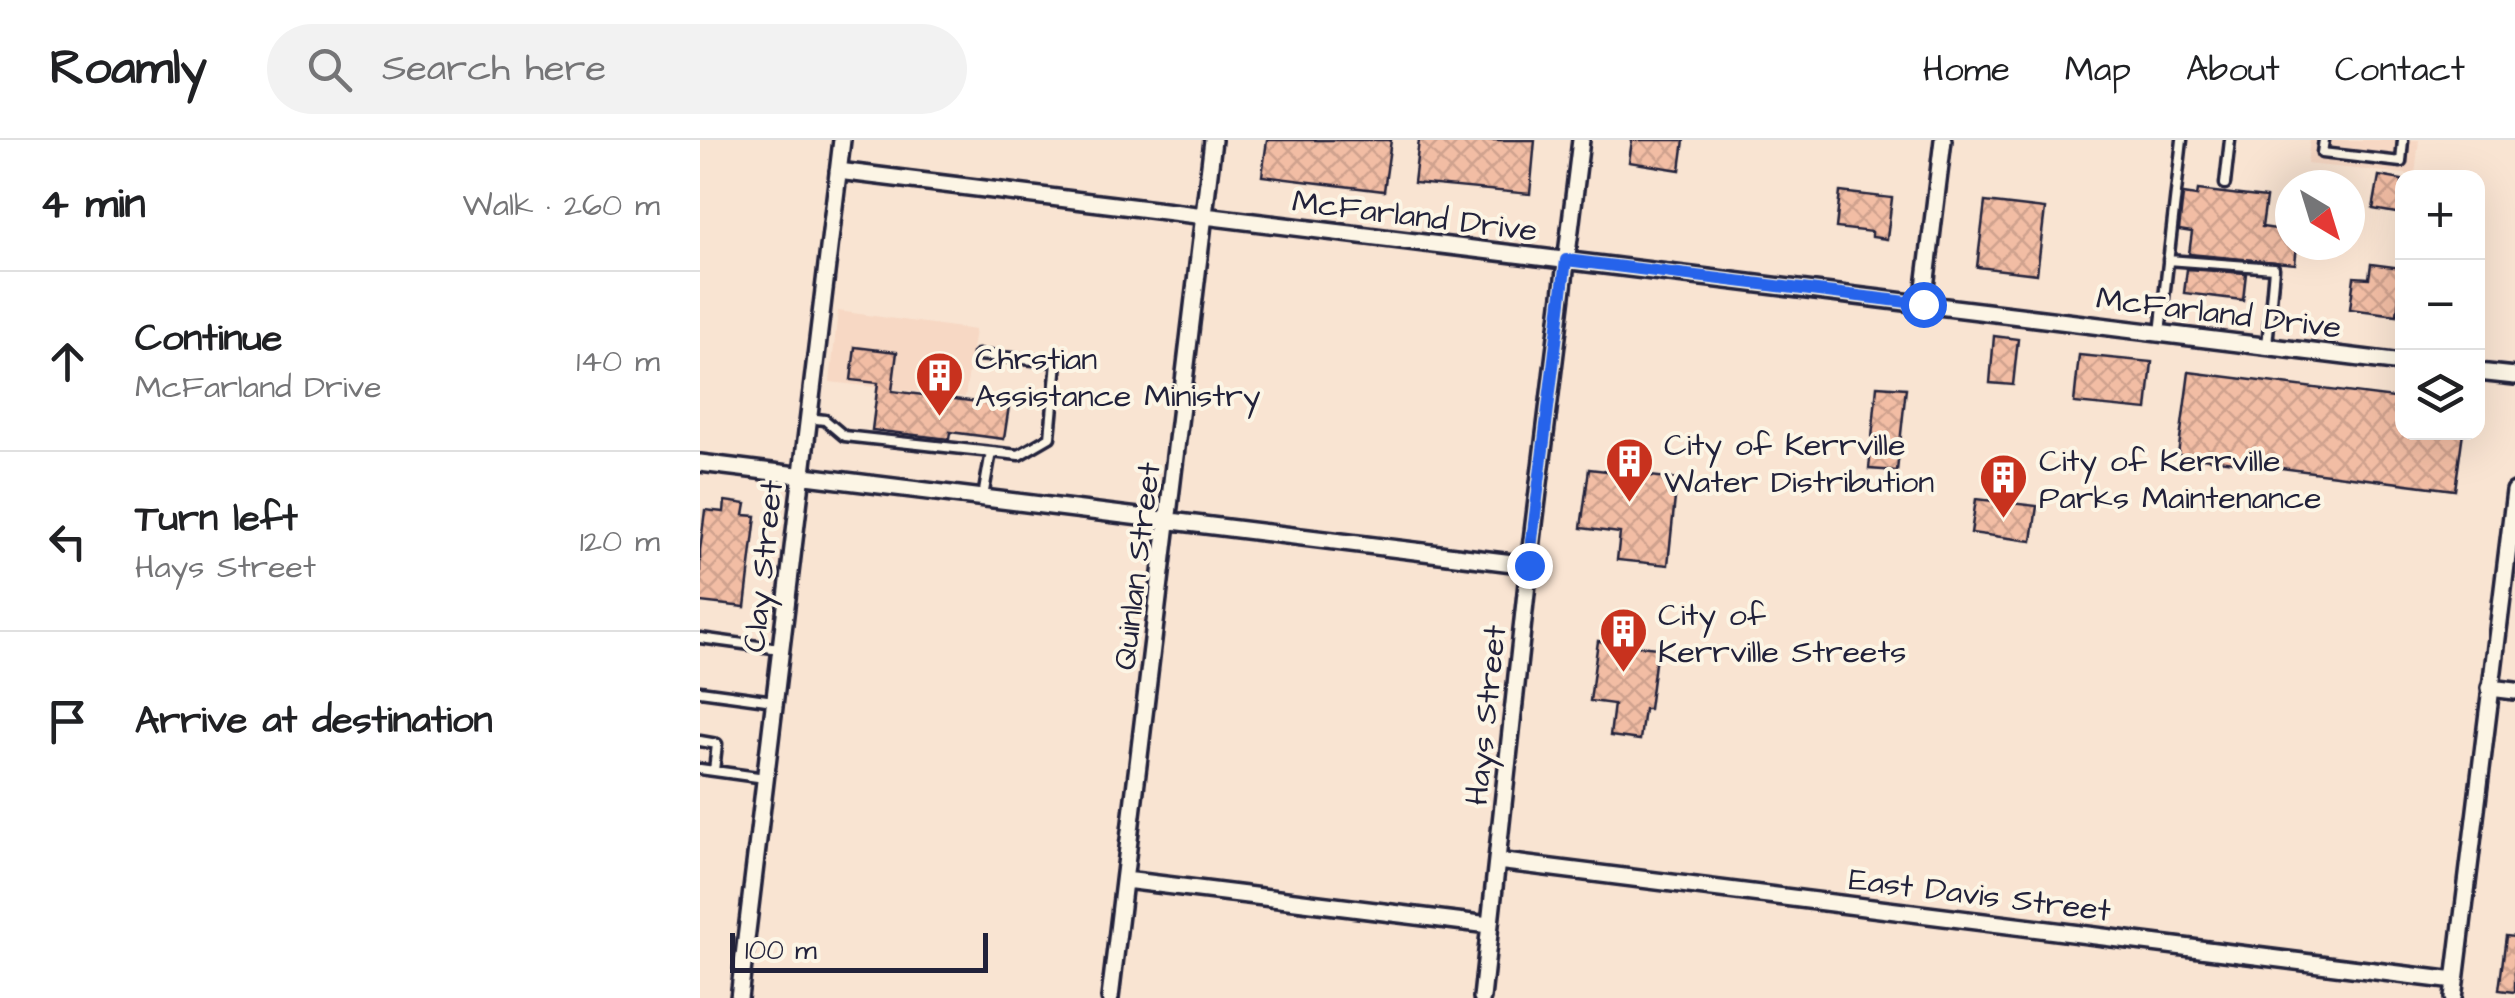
<!DOCTYPE html>
<meta charset="utf-8">
<style>
body{margin:0;font-family:"Architects Daughter",sans-serif;background:#f2f2f2;color:#202124}
.controls{position:absolute;right:30px;top:30px;display:grid;overflow:hidden;border-radius:20px;box-shadow:0 10px 40px #0002}
.controls button{width:90px;height:90px;display:grid;place-items:center;padding:0;border:0;border-bottom:2px solid #e0e0e0;background:#fff;color:#202124;font:50px sans-serif}
.compass{position:absolute;left:1575px;top:30px;width:90px;height:90px;border-radius:50%;background:#fff;box-shadow:0 10px 40px #0002;rotate:142deg}
.scale{position:absolute;left:30px;bottom:25px;width:258px;box-sizing:border-box;padding-left:10px;border:5px solid #22223b;border-top:0;font-size:28px;line-height:35px;white-space:nowrap;color:#22223b;-webkit-text-stroke:8px #fcf5e5;paint-order:stroke}
.stop{position:absolute;width:30px;height:30px;margin:-22px;border:8px solid #2563eb;border-radius:50%;background:#fff}
.stop.end{background:#2563eb;border-color:#fff;box-shadow:0 2px 10px #0008}
.list{margin:0;padding:0;list-style:none}
h2{display:flex;justify-content:space-between;align-items:center;height:130px;margin:0;padding:0 40px;font-size:42px}
h2 small{font-size:32px;font-weight:400;color:#757577}
.list li{display:grid;grid-template-columns:65px 1fr auto;gap:30px;align-items:center;box-sizing:border-box;height:180px;padding:0 40px;border-top:2px solid #e0e0e0}
.list b{display:block;font-size:38px;white-space:nowrap}
.list p{margin:0;font-size:32px;white-space:nowrap;color:#757577}
.list em{font-size:32px;font-style:normal;color:#757577}
.icon{flex:none;width:55px;height:55px;fill:none;stroke:currentColor;stroke-width:2;stroke-linecap:round;stroke-linejoin:round}
.map{position:relative;flex:none;width:1815px;height:858px;overflow:hidden}
header{display:flex;align-items:center;gap:60px;box-sizing:border-box;height:140px;padding:0 50px;background:#fff;border-bottom:2px solid #e0e0e0}
header strong{font-size:48px}
nav{display:flex;gap:55px;margin-inline-start:auto;font-size:35px}
.search{width:700px;height:90px;background:#f2f2f2;display:flex;align-items:center;gap:25px;box-sizing:border-box;padding:0 35px;border-radius:55px;color:#757577;font-size:38px}
main{display:flex}
aside{flex:1;background:#fff}
.map>svg:first-child{display:block}
.built{fill:#f7d8c4}
.building{fill:url(#building-cross-hatch);stroke:#22223b;stroke-width:2.5}
.lines{fill:none;stroke-linecap:round;stroke-linejoin:round}
.service-casing{stroke:#22223b;stroke-width:15}
.minor-casing{stroke:#22223b;stroke-width:22}
.service{stroke:#fcf5e5;stroke-width:8}
.minor{stroke:#fcf5e5;stroke-width:15}
.route{stroke:#2563eb;stroke-width:12}
.labels{text-anchor:middle;stroke-width:8;stroke-linejoin:round;paint-order:stroke}
.street-label{font-size:32px;fill:#22223b;stroke:#fcf5e5}
.poi-label{font-size:32px;fill:#22223b;stroke:#fcf5e5;text-anchor:start}
</style>
<header>
<strong>Roamly</strong>
<div class="search"><svg class="icon" aria-label="search" viewBox="0 0 24 24"><circle cx="10" cy="10" r="6"/><path d="M15 15l6 6"/></svg>Search here</div>
<nav><a>Home</a><a>Map</a><a>About</a><a>Contact</a></nav>
</header>
<main>
<aside>
<h2>4 min<small>Walk · 260 m</small></h2>
<ul class="list">
<li><svg class="icon" aria-label="ahead" viewBox="0 0 24 24"><path d="M12 20V5M6 11l6-6 6 6"/></svg><div><b>Continue</b><p>McFarland Drive</p></div><em>140 m</em></li>
<li><svg class="icon" aria-label="left" viewBox="0 0 24 24"><path d="M17 20v-9H6M10 6l-5 5 5 5"/></svg><div><b>Turn left</b><p>Hays Street</p></div><em>120 m</em></li>
<li><svg class="icon" aria-label="arrive" viewBox="0 0 24 24"><path d="M6 21V4h12l-3 4 3 4H6"/></svg><div><b>Arrive at destination</b></div></li>
</ul>
</aside>
<div class="map">
<svg width="1815" height="858" viewBox="0 0 1815 858">
<defs>
<pattern id="building-cross-hatch" width="8" height="8" patternUnits="userSpaceOnUse" patternTransform="scale(2.5)"><rect width="8" height="8" fill="#f2bda4"/><path d="M0 0l8 8M0 8l8-8" fill="none" stroke="#cfa28e"/></pattern>
</defs>
<rect width="100%" height="100%" fill="#f9e4d2"/>
<filter id="ink" filterUnits="userSpaceOnUse"><feTurbulence type="fractalNoise" baseFrequency=".01" numOctaves="2"/><feDisplacementMap in="SourceGraphic" scale="20" xChannelSelector="R" yChannelSelector="G"/><feConvolveMatrix kernelMatrix="1 2 1 2 8 2 1 2 1" color-interpolation-filters="sRGB"/></filter>
<g filter="url(#ink)">
<path class="built" d="M1610 0H1719L1715 35 1607 24Z
M138 171 275 190 265 257 130 242Z"/>
<path class="building" d="M567 0H691L684 51 562 36Z
M719 0H835L830 54 714 43Z
M932 0H984L980 30 929 22Z
M1679 36 1702 40V74L1673 69Z
M1498 50 1566 58 1562 87 1590 91V105H1597L1595 124 1489 114 1492 92 1479 90 1483 54 1497 56Z
M1140 52 1192 58 1187 99 1172 97V92L1136 88Z
M1285 62 1345 69 1337 134 1277 127Z
M1671 124 1702 128 1697 175 1650 169 1654 137 1669 138Z
M1487 129 1546 133 1543 160 1484 153Z
M1294 196 1318 199 1313 245 1290 243Z
M155 207 197 212 192 251 309 266 304 299 250 292 249 299 172 290 178 243 151 240Z
M1379 215 1452 222 1447 270 1374 263Z
M1489 232 1702 259V292H1763L1755 350 1478 315Z
M1177 246 1206 248 1197 331 1169 329Z
M889 329 977 339 968 425 917 420 920 393 881 388Z
M1276 359 1337 366 1332 401 1271 393Z
M25 361 46 364 44 375 56 376 45 467 0 462V410L5 370 24 372Z
M898 501 957 508 949 569H944L940 600 910 596 914 564 890 561Z
M1806 796 1815 797V852L1799 850Z"/>
<g class="lines">
<defs>
<path id="service" d="M1624 0 1622 13 1701 22 1703 0
M1525 44 1530 0
M1468 120 1574 128 1567 206
M1460 193 1482 0
M107 278 125 280 144 296 319 315 350 297 357 222 278 215
M283 357 291 312
M0 498 80 509
M0 551 74 561
M0 601 17 604 14 631
M0 629 65 638"/>
<path id="minor" d="M138 31 1702 223
M1223 164 1243 0
M1778 232 1815 236
M0 323 829 425
M1790 548 1815 551
M797 721 1755 841
M425 740 789 785
M39 858 142 0
M410 858 513 0
M782 858 829 425 881 0
M1753 858 1815 351"/>
</defs>
<use href="#service" class="service-casing"/>
<use href="#minor" class="minor-casing"/>
<use href="#service" class="service"/>
<use href="#minor" class="minor"/>
</g>
</g>
<g class="lines" filter="url(#ink)">
<path class="route" d="M829 425 866 120 1223 164"/>
</g>
<defs>
<symbol id="building-pin" viewBox="-11 -11 22 30"><path d="M0 17L-7.5 6A9.5 9.5 0 1 1 7.5 6Z" fill="#c8321e" stroke="#fcf5e5"/><path d="M-4-6H4V6H1V3H-1V6H-4ZM-2.5-4.3h1.7v1.8h-1.7ZM.8-4.3h1.7v1.8H.8ZM-2.5-1h1.7V.8h-1.7ZM.8-1h1.7V.8H.8Z" fill="#fff"/></symbol>
</defs>
<g fill-rule="evenodd">
<use href="#building-pin" x="212" y="208" width="55" height="75"/>
<use href="#building-pin" x="902" y="294" width="55" height="75"/>
<use href="#building-pin" x="1276" y="310" width="55" height="75"/>
<use href="#building-pin" x="896" y="464" width="55" height="75"/>
</g>
<g class="labels">
<g class="street-label">
<text transform="translate(715 75) rotate(7)" y="11">McFarland Drive</text>
<text transform="translate(1519 172) rotate(7)" y="11">McFarland Drive</text>
<text transform="translate(62 426) rotate(-84)" y="11">Clay Street</text>
<text transform="translate(436 426) rotate(-83)" y="11">Quinlan Street</text>
<text transform="translate(785 575) rotate(-84)" y="11">Hays Street</text>
<text transform="translate(1280 754) rotate(7)" y="11">East Davis Street</text>
</g>
<g class="poi-label">
<text x="275" y="229">Chrstian<tspan x="275" dy="37">Assistance Ministry</tspan></text>
<text x="964" y="315">City of Kerrville<tspan x="964" dy="37">Water Distribution</tspan></text>
<text x="1339" y="331">City of Kerrville<tspan x="1339" dy="37">Parks Maintenance</tspan></text>
<text x="958" y="485">City of<tspan x="958" dy="37">Kerrville Streets</tspan></text>
</g>
</g>
</svg>
<div class="controls">
<button>+</button>
<button>−</button>
<button><svg class="icon" aria-label="layers" viewBox="0 0 24 24"><path d="M12 4l9 5-9 5-9-5zM3 14l9 5 9-5"/></svg></button>
</div>
<svg class="compass" viewBox="-18 -18 36 36"><path d="M0-13l5 13h-10z" fill="#e53935"/><path d="M0 13l5-13h-10z" fill="#757577"/></svg>
<div class="scale">100 m</div>
<div class="stop" style="left:1223px;top:164px"></div>
<div class="stop end" style="left:829px;top:425px"></div>
</div>
</main>
